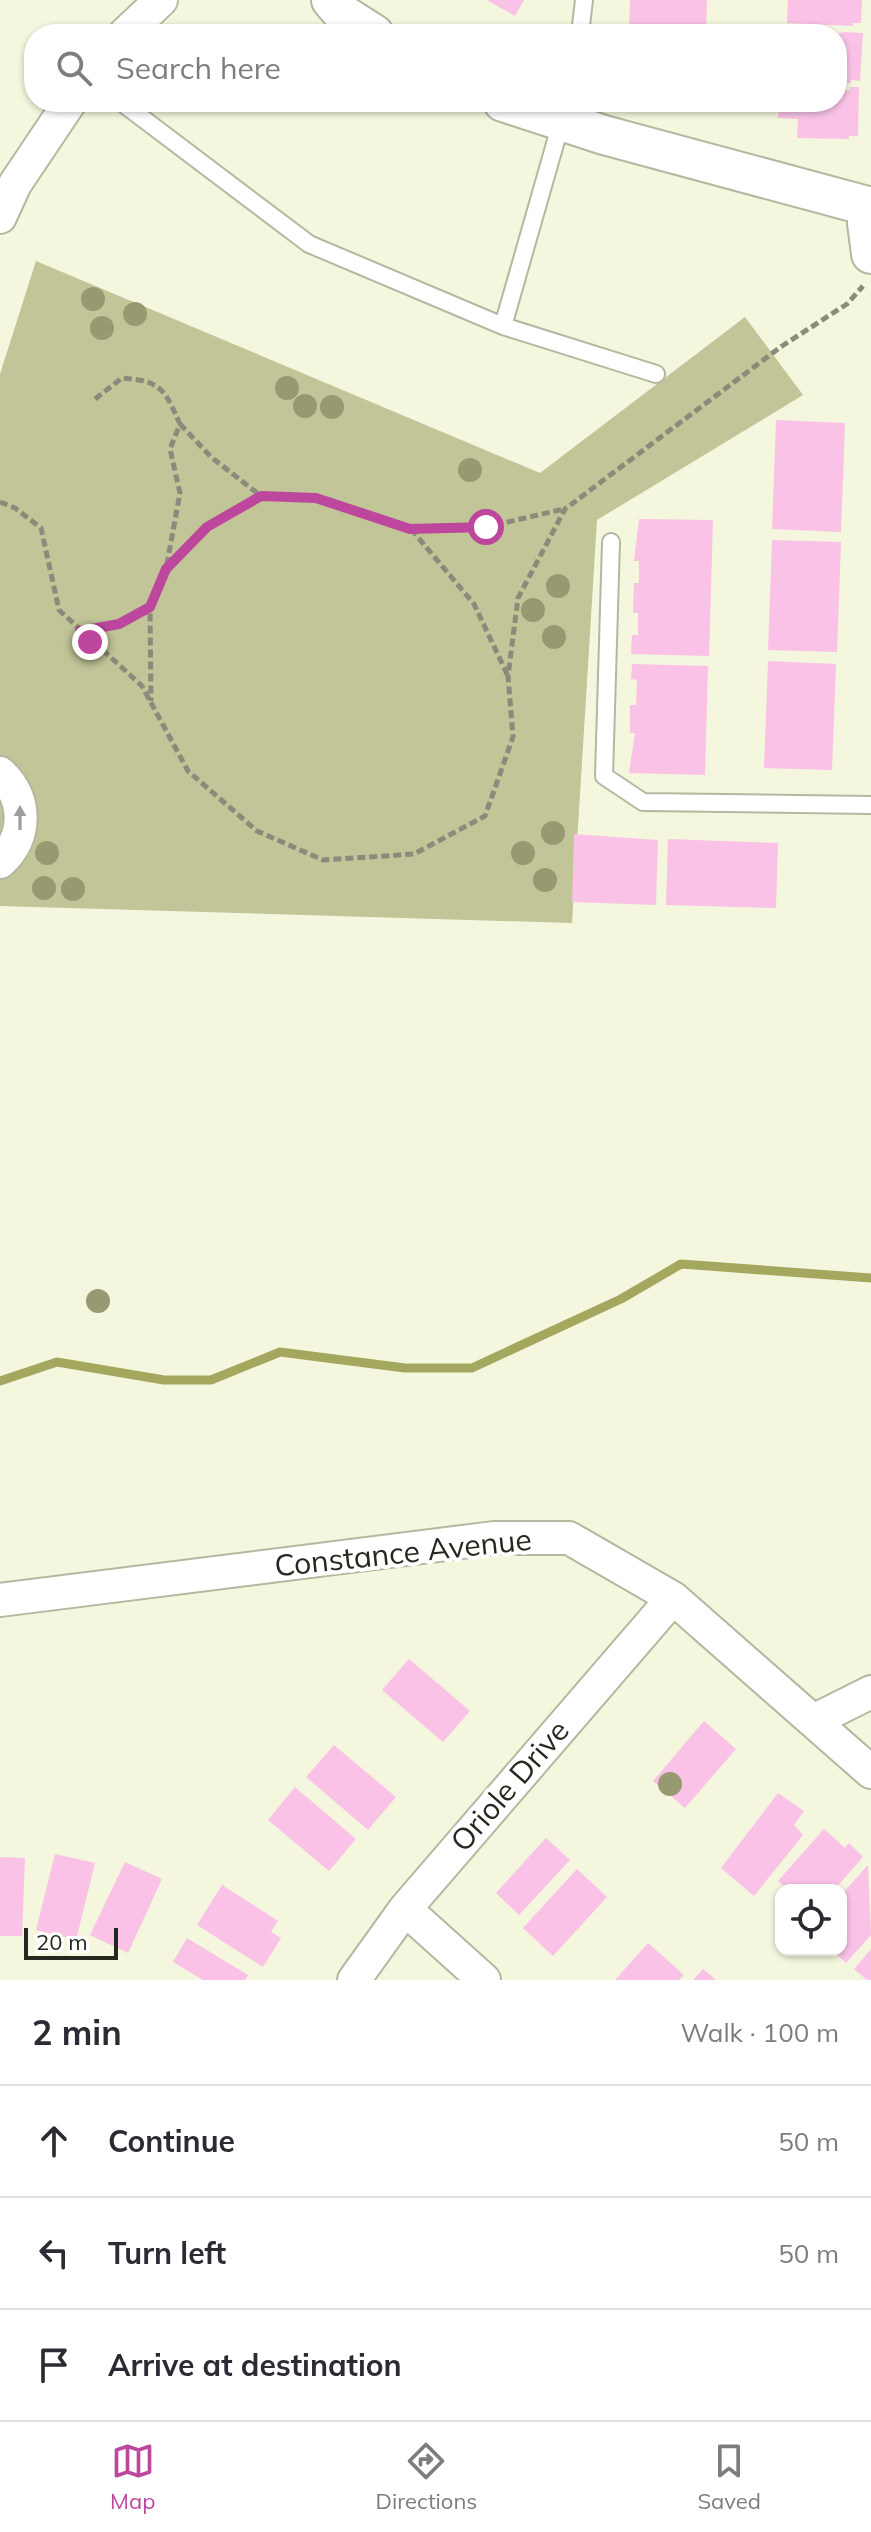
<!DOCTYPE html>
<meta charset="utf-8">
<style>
body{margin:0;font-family:Mulish,sans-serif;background:#f7f7f7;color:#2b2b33}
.controls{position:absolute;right:24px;bottom:24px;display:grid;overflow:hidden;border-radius:16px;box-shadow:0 2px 6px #0004}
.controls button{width:72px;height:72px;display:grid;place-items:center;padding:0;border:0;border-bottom:2px solid #e1e1e2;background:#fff;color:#2b2b33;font:40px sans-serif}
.scale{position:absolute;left:24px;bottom:20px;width:94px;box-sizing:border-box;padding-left:8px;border:4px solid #26271e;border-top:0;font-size:22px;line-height:28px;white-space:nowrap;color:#26271e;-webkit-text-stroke:6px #fff;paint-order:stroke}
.stop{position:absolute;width:24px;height:24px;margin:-18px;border:6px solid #be479e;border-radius:50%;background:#fff}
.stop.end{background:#be479e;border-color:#fff;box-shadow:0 2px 8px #0008}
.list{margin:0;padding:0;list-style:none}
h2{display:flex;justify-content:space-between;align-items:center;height:104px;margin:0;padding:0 32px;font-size:34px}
h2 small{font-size:26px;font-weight:400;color:#7c7c81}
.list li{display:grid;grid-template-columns:52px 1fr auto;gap:24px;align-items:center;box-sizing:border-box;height:112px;padding:0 32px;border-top:2px solid #e1e1e2}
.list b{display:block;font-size:30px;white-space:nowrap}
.list em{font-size:26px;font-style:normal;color:#7c7c81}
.icon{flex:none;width:44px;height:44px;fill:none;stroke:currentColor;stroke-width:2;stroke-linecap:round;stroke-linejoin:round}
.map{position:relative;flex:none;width:871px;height:1980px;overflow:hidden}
.search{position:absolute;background:#fff;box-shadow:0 2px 6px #0004;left:24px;right:24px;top:24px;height:88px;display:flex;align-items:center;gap:20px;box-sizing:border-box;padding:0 28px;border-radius:32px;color:#7c7c81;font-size:30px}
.sheet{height:440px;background:#fff}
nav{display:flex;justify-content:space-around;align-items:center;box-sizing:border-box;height:112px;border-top:2px solid #e1e1e2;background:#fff;font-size:22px;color:#7c7c81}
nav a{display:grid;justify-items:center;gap:4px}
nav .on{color:#be479e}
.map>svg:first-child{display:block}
.green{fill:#c1c597}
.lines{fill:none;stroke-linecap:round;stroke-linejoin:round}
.stream{stroke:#a4a85f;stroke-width:9}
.building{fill:#f9c2e6}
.service-casing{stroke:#b5b7a0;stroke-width:20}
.minor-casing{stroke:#b5b7a0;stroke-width:36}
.tertiary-casing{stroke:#b5b7a0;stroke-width:42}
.path{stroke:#8a8b7b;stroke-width:5;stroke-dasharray:8 4;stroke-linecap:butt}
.service{stroke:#fff;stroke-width:16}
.minor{stroke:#fff;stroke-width:32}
.tertiary{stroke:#fff;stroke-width:38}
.tree{fill:#979970}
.oneway{fill:#9d9e9a}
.route{stroke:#be479e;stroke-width:10}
.labels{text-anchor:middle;stroke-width:8;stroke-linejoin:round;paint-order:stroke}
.street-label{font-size:30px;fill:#26271e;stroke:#fff}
</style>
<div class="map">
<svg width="871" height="1980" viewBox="0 0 871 1980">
<rect width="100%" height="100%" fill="#f4f6de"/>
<path class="green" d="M36 261 540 473 745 317 803 395 597 520 572 923 0 906V374Z"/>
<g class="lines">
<path class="stream" d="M0 1381 57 1362 164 1380H211L280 1352 405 1368H472L621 1299 681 1264 871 1278"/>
</g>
<path class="building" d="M487 0H524L515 16Z
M630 0H707L706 32 629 30Z
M788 0H862L861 23H853V26L787 23Z
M844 32 863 33 860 81 851 80V83H837V34Z
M850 87H859L858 136H849V139L797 138 798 119 778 118 779 102H837V90H850Z
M776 420 845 423 841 532 772 529Z
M639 519 713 520 709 656 631 654 632 635H638V613H633L634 583H639V561H634Z
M772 540 841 542 837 652 768 650Z
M768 661 836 664 832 770 764 768Z
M632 664 708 666 705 775 629 773 635 733H630V705H636L637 680 631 679Z
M574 834 658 840 656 905 572 902Z
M668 839 778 843 776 908 666 905Z
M409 1659 470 1711 443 1742 382 1690Z
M704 1721 736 1749 685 1808 653 1781Z
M334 1745 396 1797 368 1830 306 1777Z
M295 1787 356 1839 329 1871 268 1820Z
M778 1793 804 1811 794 1825 803 1835 754 1896 721 1868Z
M824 1829 845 1848 849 1843 863 1857 834 1890H788L778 1881Z
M546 1838 570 1860 519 1915 496 1893Z
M55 1854 95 1863 76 1940 36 1930Z
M0 1857 25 1858 22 1936H0Z
M125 1862 162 1879 128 1953 90 1935Z
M868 1865 871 1935 846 1963 832 1950H841V1895Z
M577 1869 607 1897 553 1956 523 1928Z
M222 1885 278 1921 271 1932 281 1938 263 1967 197 1925Z
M187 1938 248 1975 245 1980H203L173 1962Z
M648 1943 684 1975 679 1980H615Z
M871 1949V1980H867L854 1969Z
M703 1969 716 1980H693Z"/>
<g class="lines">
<defs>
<path id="service" d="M580 34 584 0
M121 102 309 244 503 326 656 374
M503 326 567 102
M611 542 604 776 643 802 871 805"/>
<path id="minor" d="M125 34 161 0
M0 217 15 184 70 102
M0 773C27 798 28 837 0 862
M0 1600 494 1538H569L673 1598 871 1772
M813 1721 871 1692
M405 1909 484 1980
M354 1980 405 1909 673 1598"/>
<path id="tertiary" d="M331 0 344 15 374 34
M503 102 604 135 871 207
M871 208 867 223 871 254"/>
</defs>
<use href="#service" class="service-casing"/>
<use href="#minor" class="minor-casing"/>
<use href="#tertiary" class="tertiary-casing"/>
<path class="path" d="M95 399 122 378C162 381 164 389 180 424L170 449 180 493 166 569 150 607 151 701
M180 424 211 457 261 496 316 498 410 529 486 527 564 509
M0 502 15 508 41 528 59 610 142 686 188 771 257 831 323 860 414 854 485 816 513 737 508 676 518 598 565 509 782 346 847 304 863 286
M411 529 474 604 508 676
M167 568 207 527 261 496
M80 631 119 624 150 607"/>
<use href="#service" class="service"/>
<use href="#minor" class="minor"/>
<use href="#tertiary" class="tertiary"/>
</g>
<g class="tree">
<circle cx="93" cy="299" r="12"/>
<circle cx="135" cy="314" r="12"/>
<circle cx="102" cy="328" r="12"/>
<circle cx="287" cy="388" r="12"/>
<circle cx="305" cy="406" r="12"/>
<circle cx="332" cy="407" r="12"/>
<circle cx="470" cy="470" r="12"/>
<circle cx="558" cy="586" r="12"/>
<circle cx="533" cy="610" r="12"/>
<circle cx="554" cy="637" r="12"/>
<circle cx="553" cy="833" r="12"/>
<circle cx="47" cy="853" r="12"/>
<circle cx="523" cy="853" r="12"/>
<circle cx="545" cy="880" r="12"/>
<circle cx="44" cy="888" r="12"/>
<circle cx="73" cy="889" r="12"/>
<circle cx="98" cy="1301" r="12"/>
<circle cx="670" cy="1784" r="12"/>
</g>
<defs><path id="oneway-solid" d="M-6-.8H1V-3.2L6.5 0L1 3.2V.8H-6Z" transform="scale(2)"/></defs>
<use class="oneway" href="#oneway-solid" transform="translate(20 818) rotate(-90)"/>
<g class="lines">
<path class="route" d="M90 642 80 631 119 624 150 607 166 569 207 527 261 496 316 498 410 529 486 527"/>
</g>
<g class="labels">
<g class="street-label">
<text transform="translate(403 1553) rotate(-6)" y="10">Constance Avenue</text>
<text transform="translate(510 1786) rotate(-49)" y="10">Oriole Drive</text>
</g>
</g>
</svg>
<div class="controls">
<button><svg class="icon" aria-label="locate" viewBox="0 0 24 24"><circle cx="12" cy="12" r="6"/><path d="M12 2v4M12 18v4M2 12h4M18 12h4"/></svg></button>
</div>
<div class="scale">20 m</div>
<div class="stop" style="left:486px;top:527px"></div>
<div class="stop end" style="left:90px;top:642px"></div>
<div class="search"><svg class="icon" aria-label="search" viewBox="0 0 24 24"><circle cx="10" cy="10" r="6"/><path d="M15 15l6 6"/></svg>Search here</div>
</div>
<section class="sheet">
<h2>2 min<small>Walk · 100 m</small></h2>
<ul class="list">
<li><svg class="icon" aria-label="ahead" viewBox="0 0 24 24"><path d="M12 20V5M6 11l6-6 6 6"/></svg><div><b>Continue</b></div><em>50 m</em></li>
<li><svg class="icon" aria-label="left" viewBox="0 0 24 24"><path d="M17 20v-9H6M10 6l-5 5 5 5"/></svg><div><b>Turn left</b></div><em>50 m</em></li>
<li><svg class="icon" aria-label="arrive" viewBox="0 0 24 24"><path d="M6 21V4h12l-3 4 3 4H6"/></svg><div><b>Arrive at destination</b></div></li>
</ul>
</section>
<nav>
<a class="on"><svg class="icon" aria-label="map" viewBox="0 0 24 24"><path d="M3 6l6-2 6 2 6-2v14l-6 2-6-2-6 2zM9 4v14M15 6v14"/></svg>Map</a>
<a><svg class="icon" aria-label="directions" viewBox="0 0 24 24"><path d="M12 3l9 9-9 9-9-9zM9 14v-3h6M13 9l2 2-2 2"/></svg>Directions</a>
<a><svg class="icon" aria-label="saved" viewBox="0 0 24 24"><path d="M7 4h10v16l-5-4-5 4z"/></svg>Saved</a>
</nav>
